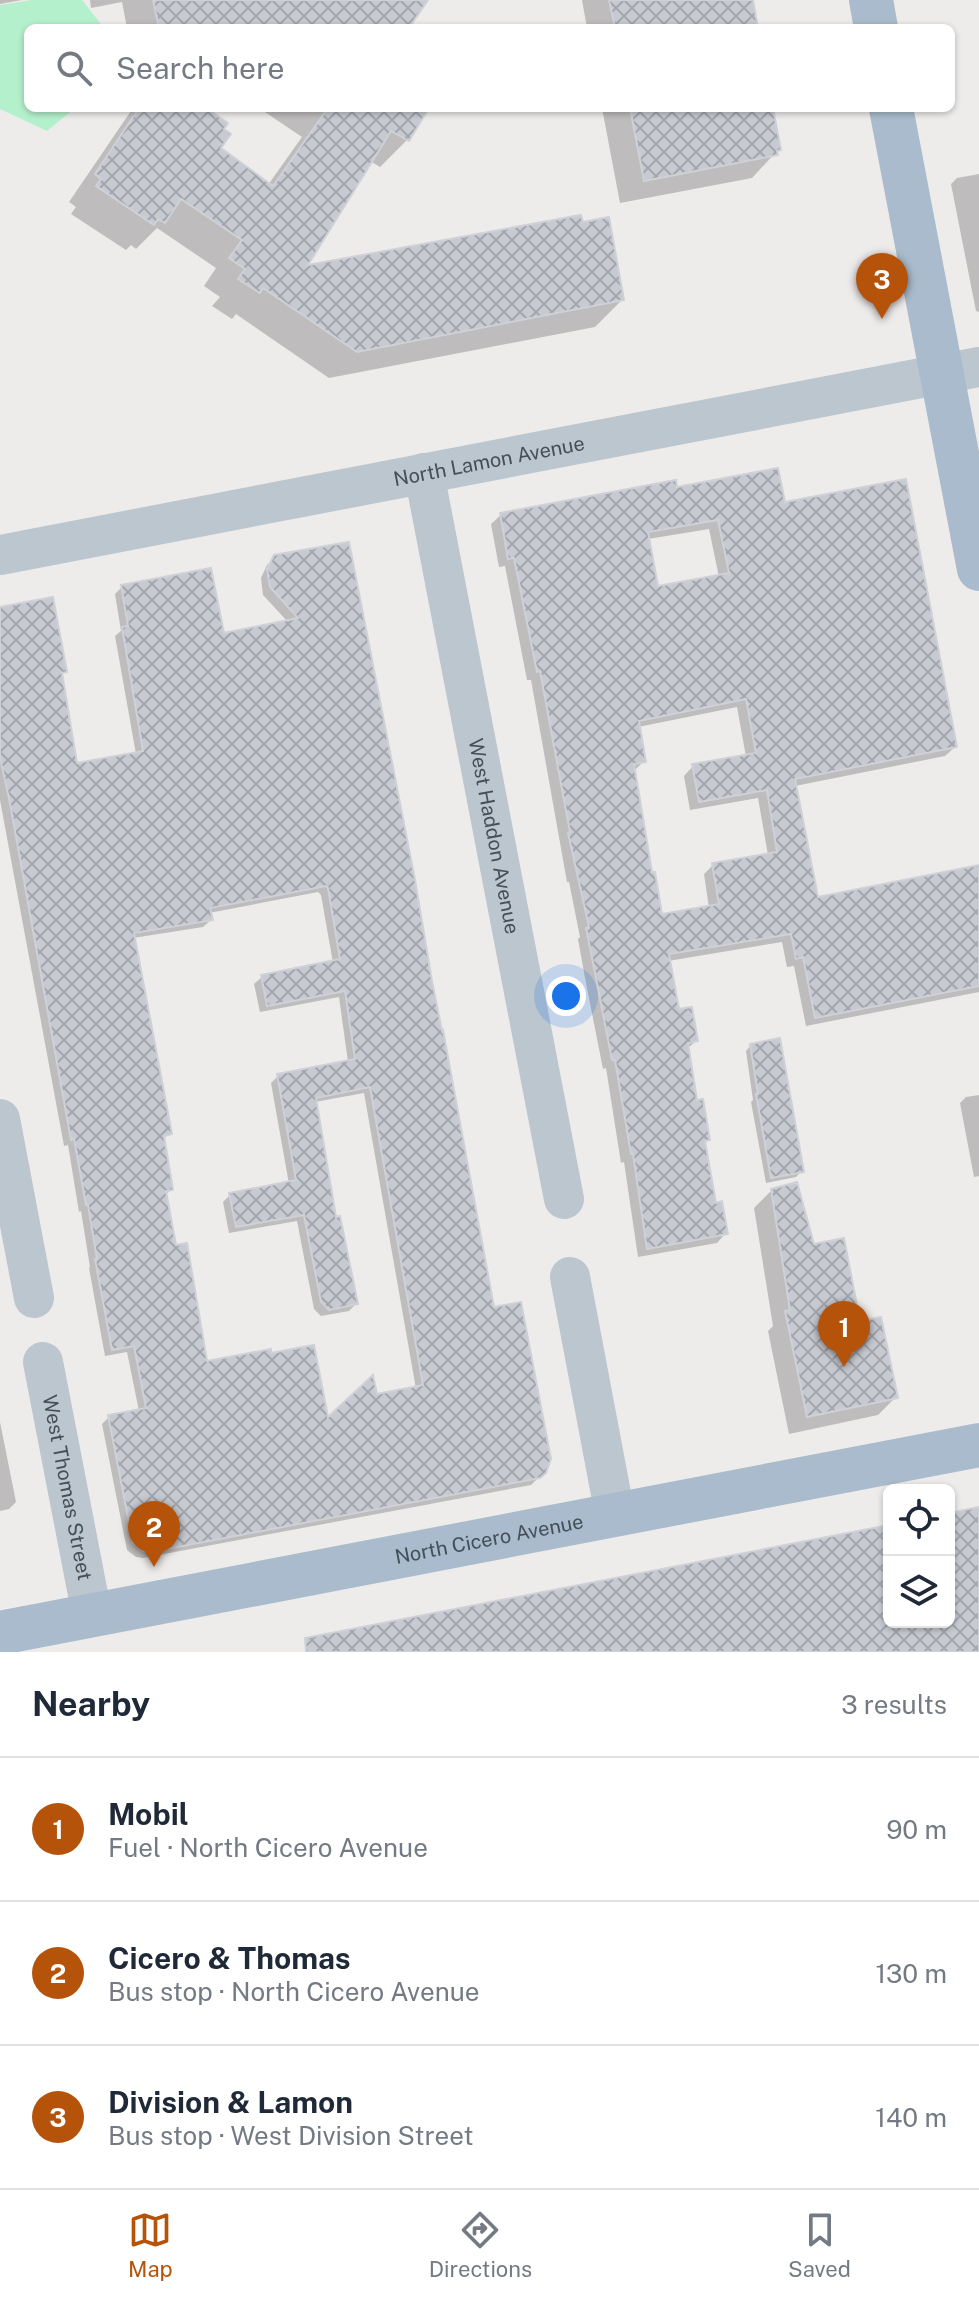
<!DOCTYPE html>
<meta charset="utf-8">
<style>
body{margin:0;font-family:"Public Sans",sans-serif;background:#f6f6f7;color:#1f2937}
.controls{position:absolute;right:24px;bottom:24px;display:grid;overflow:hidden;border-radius:12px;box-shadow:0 2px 6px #0004}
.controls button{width:72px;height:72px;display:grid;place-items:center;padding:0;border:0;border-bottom:2px solid #e0e1e3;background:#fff;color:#1f2937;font:40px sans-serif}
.you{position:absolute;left:566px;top:996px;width:28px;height:28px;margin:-20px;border:6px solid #fff;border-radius:50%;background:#1a73e8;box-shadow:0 0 0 12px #1a73e833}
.badge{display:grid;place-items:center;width:52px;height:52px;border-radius:50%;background:#b45309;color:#fff;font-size:26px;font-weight:700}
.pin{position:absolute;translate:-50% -66px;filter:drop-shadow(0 2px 4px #0008)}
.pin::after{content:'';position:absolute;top:42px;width:28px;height:24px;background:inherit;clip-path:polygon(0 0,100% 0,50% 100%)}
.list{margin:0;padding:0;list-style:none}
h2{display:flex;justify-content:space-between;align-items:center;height:104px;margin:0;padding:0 32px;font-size:34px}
h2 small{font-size:26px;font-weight:400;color:#747a83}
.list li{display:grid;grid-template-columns:52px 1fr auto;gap:24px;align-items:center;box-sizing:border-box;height:144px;padding:0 32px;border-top:2px solid #e0e1e3}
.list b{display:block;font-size:30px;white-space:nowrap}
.list p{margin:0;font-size:26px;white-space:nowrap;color:#747a83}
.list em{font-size:26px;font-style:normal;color:#747a83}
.icon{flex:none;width:44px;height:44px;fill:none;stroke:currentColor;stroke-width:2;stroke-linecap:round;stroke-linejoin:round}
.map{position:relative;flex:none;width:979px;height:1652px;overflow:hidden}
.search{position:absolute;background:#fff;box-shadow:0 2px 6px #0004;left:24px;right:24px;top:24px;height:88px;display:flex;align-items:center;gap:20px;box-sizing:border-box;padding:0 28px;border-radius:12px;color:#747a83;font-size:30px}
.sheet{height:536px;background:#fff}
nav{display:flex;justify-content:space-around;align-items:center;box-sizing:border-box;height:112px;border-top:2px solid #e0e1e3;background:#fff;font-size:22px;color:#747a83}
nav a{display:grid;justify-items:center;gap:4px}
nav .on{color:#b45309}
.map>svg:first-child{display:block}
.green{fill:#b5f0cc}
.shadow{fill:#0003;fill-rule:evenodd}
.building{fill:url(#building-cross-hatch);stroke:#ced1d7;stroke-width:2;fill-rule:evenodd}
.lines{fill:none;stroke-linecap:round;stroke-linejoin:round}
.minor{stroke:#bbc6cf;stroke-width:40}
.major{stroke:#a9bbcc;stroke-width:44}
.labels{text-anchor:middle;stroke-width:6;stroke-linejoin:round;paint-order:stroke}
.street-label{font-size:20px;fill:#434f59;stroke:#fff}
</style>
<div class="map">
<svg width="979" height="1652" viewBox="0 0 979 1652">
<defs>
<pattern id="building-cross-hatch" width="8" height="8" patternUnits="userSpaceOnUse" patternTransform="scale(2)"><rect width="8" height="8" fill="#c7cad1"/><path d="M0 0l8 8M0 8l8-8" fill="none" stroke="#a3a6ad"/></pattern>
</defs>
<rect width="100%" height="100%" fill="#eeebeb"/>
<path class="green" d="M32 0H82L104 28H28V108H75L47 131 0 109V5Z"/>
<path class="shadow" d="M0 0H22L0 4Z
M90 0H426L407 28H127L122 2 91 8Z
M582 0H751L756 28H587Z
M133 108H193L218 149 268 185 302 137 259 108H426L407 140 380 167 370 161 304 268 622 300 595 327 329 378 236 314 232 319 212 306 220 297 204 286 216 268 157 228 136 249 131 245 126 250 71 214 76 207 69 202Z
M602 108H771L779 149 752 178 620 203Z
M979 174V312L976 311 951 184 957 178Z
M675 490 783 504 955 747 945 756 795 786 817 899 979 873V992L806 1026 794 966 787 967 782 942 668 961 678 1011 696 1041 687 1049 696 1103 708 1139 704 1144 714 1205 726 1233 717 1243 638 1257 624 1162 621 1163 606 1068 603 1069 585 978 578 939 580 937 569 882H567L531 680H527L505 566 499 567 491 524 501 515ZM709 529 719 577 656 588 648 539ZM737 707 746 757 693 766 684 776 690 810 758 798 768 855 713 865 704 874 709 908 661 916 650 875 634 771 644 761 638 727Z
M347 544 492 1310 544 1472 531 1485 143 1558 136 1557 127 1550 102 1424 109 1417 139 1411 127 1352 105 1356 89 1268 90 1267 81 1211 79 1212 68 1145 64 1146 0 800V609L65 672 60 676 76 765 136 754 115 636 121 631 115 594 122 587 223 635 288 622 263 595 261 578 267 565 275 557ZM318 892 321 895 333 963 262 977 254 984 260 1012 339 997 348 1062 278 1076 271 1083 289 1184 230 1195 223 1202 229 1233 297 1221 314 1309 321 1316 349 1311 356 1304 335 1219 315 1102 364 1093 416 1389 375 1397 326 1421 206 1363 174 1247 165 1196 171 1189 162 1140 169 1133 133 938 203 927 211 920 209 913Z
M751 1045 802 1171 796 1177 766 1183 751 1102 753 1100 746 1051Z
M979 1095V1176L974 1177 960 1103 966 1097Z
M772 1190 812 1246 858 1323 896 1397 878 1415 789 1434 768 1331 773 1326 754 1208Z
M0 1422 16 1502 9 1509 0 1511Z"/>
<path class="building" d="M153 0H428L409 28H159Z
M609 0H753L758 28H615Z
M139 108H206L228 123 224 129 231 134 221 148 273 186 328 108H429L409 141 391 131 308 265 581 215 583 222 609 217 624 300 357 352 263 288 260 293 238 279 245 269 229 258 242 240 181 199 165 223 158 219 154 225 96 186 101 179 95 174Z
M630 108H773L781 150 777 151 778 155 644 181Z
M778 468 785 502 906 479 957 747 795 779 818 897 979 865V986L815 1018 803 957 796 959 791 934 669 954 679 1009 692 1007 698 1041 688 1043 697 1100 703 1099 710 1140 705 1141 716 1203 722 1201 728 1234 647 1249 633 1154H631L615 1060H612L594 968 586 928 589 927 568 833 570 832 540 671 537 672 514 558 508 559 500 513 676 480 677 487ZM718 520 729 573 658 586 648 532ZM746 699 756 753 692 764 699 802 767 790 777 852 712 863 719 904 662 914 655 872H652L634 764 646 762 639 721Z
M349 542 415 880 432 981 442 1031 443 1030 494 1307 521 1302 551 1459 546 1473 540 1478 151 1552 143 1551 133 1543 108 1415 146 1408 134 1346 112 1350 95 1259H97L88 1205H86L74 1139 71 1140 9 798 0 758V607L53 597 67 672 62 673 77 763 143 751 122 627 128 626 121 585 211 568 224 633 298 618 270 587 267 569 274 555ZM326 886 328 888 340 959 261 975 267 1006 345 991 355 1059 277 1074 296 1180 229 1193 236 1227 304 1215 321 1302 329 1310 358 1304 340 1216 336 1217 316 1098 370 1087 423 1385 377 1394 373 1375 328 1417 314 1345 271 1353V1349L207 1361 187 1243 176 1245 166 1191 173 1190 164 1136 172 1134 134 933 213 920 210 908Z
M780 1038 804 1172 771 1178 756 1094H758L750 1044Z
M797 1182 814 1244 844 1238 860 1321 881 1317 898 1398 807 1417 785 1311 790 1310 771 1189Z
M979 1507V1652H306L305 1638 889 1525V1622H949V1513Z"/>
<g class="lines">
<g class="minor">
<path id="s1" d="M424 473 564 1199"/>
<path id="s2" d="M0 555 979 367"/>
<path d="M0 1119 34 1298"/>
<path d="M570 1277 615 1515"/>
<path id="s3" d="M43 1362 92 1615"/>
</g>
<g class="major">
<path d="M871 0 876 28"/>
<path d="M891 108 979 569"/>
<path id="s4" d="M0 1633 979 1445"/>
</g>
</g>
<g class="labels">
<g class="street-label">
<text dy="7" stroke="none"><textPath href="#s2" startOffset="498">North Lamon Avenue</textPath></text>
<text dy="7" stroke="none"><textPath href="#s1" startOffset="370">West Haddon Avenue</textPath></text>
<text dy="7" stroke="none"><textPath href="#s3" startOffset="128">West Thomas Street</textPath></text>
<text dy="7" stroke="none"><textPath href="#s4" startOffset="498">North Cicero Avenue</textPath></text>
</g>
</g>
</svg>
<div class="controls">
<button><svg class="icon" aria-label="locate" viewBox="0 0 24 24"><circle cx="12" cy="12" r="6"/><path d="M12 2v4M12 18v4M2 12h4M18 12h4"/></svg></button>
<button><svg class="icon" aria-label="layers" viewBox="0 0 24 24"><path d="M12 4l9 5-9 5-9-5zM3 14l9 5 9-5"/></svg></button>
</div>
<div class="you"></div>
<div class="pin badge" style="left:844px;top:1367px">1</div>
<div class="pin badge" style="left:154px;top:1567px">2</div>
<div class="pin badge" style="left:882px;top:319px">3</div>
<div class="search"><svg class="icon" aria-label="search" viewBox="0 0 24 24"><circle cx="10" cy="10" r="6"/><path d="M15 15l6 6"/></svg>Search here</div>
</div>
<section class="sheet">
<h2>Nearby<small>3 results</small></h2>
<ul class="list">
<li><span class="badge">1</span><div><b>Mobil</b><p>Fuel · North Cicero Avenue</p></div><em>90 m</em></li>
<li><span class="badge">2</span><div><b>Cicero &amp; Thomas</b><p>Bus stop · North Cicero Avenue</p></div><em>130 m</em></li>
<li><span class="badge">3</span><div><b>Division &amp; Lamon</b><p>Bus stop · West Division Street</p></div><em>140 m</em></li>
</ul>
</section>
<nav>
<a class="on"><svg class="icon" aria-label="map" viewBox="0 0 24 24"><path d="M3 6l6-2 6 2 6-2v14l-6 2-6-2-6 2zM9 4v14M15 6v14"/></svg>Map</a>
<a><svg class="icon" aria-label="directions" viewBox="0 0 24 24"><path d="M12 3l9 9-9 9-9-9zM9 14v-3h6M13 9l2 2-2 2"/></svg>Directions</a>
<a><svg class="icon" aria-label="saved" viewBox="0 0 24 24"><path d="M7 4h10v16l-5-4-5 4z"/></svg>Saved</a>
</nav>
